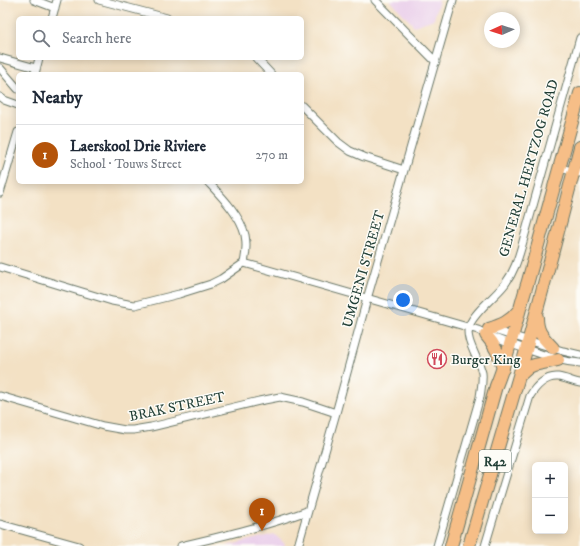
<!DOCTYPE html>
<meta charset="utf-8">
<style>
body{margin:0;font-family:"IM FELL DW Pica",serif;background:#f2f2f3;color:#1f2937}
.controls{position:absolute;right:12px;bottom:12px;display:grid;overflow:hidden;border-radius:6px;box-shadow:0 2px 10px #0003}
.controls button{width:36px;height:36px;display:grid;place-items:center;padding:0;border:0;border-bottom:1px solid #e0e1e3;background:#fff;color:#1f2937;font:20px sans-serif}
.compass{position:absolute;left:484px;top:12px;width:36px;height:36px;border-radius:50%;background:#fff;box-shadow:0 2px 10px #0003;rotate:267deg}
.you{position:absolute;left:403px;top:300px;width:14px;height:14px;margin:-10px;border:3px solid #fff;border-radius:50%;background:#1a73e8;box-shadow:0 0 0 6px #1a73e833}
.badge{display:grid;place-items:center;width:26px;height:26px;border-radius:50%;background:#b45309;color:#fff;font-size:13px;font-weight:700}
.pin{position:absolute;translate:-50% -33px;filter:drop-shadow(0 1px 2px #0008)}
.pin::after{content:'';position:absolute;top:21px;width:14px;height:12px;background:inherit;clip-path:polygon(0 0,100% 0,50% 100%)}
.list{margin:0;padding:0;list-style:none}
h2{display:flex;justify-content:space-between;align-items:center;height:52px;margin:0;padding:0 16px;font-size:17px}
h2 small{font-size:13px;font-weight:400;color:#747a83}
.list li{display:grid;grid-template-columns:26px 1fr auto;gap:12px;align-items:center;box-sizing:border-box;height:60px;padding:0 16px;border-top:1px solid #e0e1e3}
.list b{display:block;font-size:15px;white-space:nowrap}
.list p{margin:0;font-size:13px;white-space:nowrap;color:#747a83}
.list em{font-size:13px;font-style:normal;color:#747a83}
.icon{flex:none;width:22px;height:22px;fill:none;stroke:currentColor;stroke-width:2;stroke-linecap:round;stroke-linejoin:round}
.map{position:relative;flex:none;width:580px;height:546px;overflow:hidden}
.search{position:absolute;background:#fff;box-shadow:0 2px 10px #0003;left:16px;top:16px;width:288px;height:44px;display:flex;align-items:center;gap:10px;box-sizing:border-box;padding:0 14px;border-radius:6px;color:#747a83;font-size:15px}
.panel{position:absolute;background:#fff;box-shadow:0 2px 10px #0003;left:16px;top:72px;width:288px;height:112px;border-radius:6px}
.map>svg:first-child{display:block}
.built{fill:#ebd1eb}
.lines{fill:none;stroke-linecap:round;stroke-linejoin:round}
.street-casing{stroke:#697666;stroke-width:9}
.primary-casing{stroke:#697666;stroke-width:14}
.street{stroke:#fff;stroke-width:7}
.primary{stroke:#f6be87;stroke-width:12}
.labels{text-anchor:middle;stroke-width:3;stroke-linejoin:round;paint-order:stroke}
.shield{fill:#fdfcf7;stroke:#62766e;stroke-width:1}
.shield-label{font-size:13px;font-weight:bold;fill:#1f3d34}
.street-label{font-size:14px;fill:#1f3d34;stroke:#fdfcf7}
.poi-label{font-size:14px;fill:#1f3d34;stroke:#fdfcf7;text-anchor:start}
</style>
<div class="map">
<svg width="580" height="546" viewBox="0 0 580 546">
<rect width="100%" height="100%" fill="#fdfcf7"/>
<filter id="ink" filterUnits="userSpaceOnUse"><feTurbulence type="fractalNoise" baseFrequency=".025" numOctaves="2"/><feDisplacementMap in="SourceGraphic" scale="8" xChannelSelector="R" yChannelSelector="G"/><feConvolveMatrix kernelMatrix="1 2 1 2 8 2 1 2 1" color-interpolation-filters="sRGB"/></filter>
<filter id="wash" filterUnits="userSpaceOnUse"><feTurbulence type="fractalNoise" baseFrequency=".012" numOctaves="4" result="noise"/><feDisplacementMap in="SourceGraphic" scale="16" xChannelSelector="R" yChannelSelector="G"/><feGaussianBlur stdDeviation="0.9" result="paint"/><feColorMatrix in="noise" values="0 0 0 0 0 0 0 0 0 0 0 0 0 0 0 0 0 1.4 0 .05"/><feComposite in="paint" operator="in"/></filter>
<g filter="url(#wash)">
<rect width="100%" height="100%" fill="#f3e1c4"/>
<path class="built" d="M390 0H439L434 19 414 26Z
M274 534 285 544 284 546H226Z"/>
</g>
<g filter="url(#ink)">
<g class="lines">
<defs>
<path id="street" d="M34 0 55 8
M99 0 167 18
M375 0 436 62
M52 18 57 0
M0 58 36 68
M256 58 271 74
M0 68 18 89
M35 74 39 58
M0 97 4 100 18 105
M302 106 338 142 350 151 364 157 404 170
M560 168 580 173
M208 182C222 197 240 215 245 235 247 245 246 254 244 263
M0 193 18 132
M0 267 112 301 128 304 135 305 179 294 211 284 221 279 244 263 478 330C493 339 510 344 526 349 544 355 561 362 580 363
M490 329 563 351 580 355
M0 396 103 426 125 430H133L151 427 259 401 280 397 303 402 336 413
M0 524 79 546
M181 546C223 536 266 526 307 511
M298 546 336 413 367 299 453 0
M437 546 480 397C481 389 483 381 482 373 479 359 464 339 469 326 475 311 495 297 505 284 514 272 518 259 522 245L580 38
M485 546 530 396C536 386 546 376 558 377 566 378 573 382 580 383"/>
<path id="primary" d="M537 317C537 333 543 337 553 348
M489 329C501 325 510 322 518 311
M486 335C495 345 500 356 503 369
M519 376 529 367 534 365 558 360
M451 546 496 386C510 352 517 316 528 281 545 218 563 156 580 93
M469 546 519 376 554 247 580 147"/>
</defs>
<use href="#street" class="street-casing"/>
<use href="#primary" class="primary-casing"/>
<use href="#street" class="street"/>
<use href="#primary" class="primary"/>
</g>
</g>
<defs>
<symbol id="restaurant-ring" viewBox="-11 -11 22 22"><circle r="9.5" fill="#fdfcf7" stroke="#d1495b" stroke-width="1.5"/><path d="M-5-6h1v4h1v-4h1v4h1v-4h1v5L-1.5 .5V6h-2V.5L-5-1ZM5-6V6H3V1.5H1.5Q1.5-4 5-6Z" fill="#d1495b"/></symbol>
</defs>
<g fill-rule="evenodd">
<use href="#restaurant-ring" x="426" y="348" width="22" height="22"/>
</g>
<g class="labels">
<rect class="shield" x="479" y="450" width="32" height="22" rx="3"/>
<g class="shield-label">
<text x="495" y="466">R42</text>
</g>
<g class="street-label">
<text transform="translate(528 168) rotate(-74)" y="5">GENERAL HERTZOG ROAD</text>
<text transform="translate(363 269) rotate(-74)" y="5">UMGENI STREET</text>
<text transform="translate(177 406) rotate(-12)" y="5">BRAK STREET</text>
</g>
<g class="poi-label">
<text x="451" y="364">Burger King</text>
</g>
</g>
</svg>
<div class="controls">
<button>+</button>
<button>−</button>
</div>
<svg class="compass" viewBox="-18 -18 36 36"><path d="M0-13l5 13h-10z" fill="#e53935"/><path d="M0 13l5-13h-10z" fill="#747a83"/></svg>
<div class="you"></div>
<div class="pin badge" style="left:262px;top:531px">1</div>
<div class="search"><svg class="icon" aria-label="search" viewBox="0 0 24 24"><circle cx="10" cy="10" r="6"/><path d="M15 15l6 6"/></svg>Search here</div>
<section class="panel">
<h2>Nearby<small></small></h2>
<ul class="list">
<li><span class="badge">1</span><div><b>Laerskool Drie Riviere</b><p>School · Touws Street</p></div><em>270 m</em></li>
</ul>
</section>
</div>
